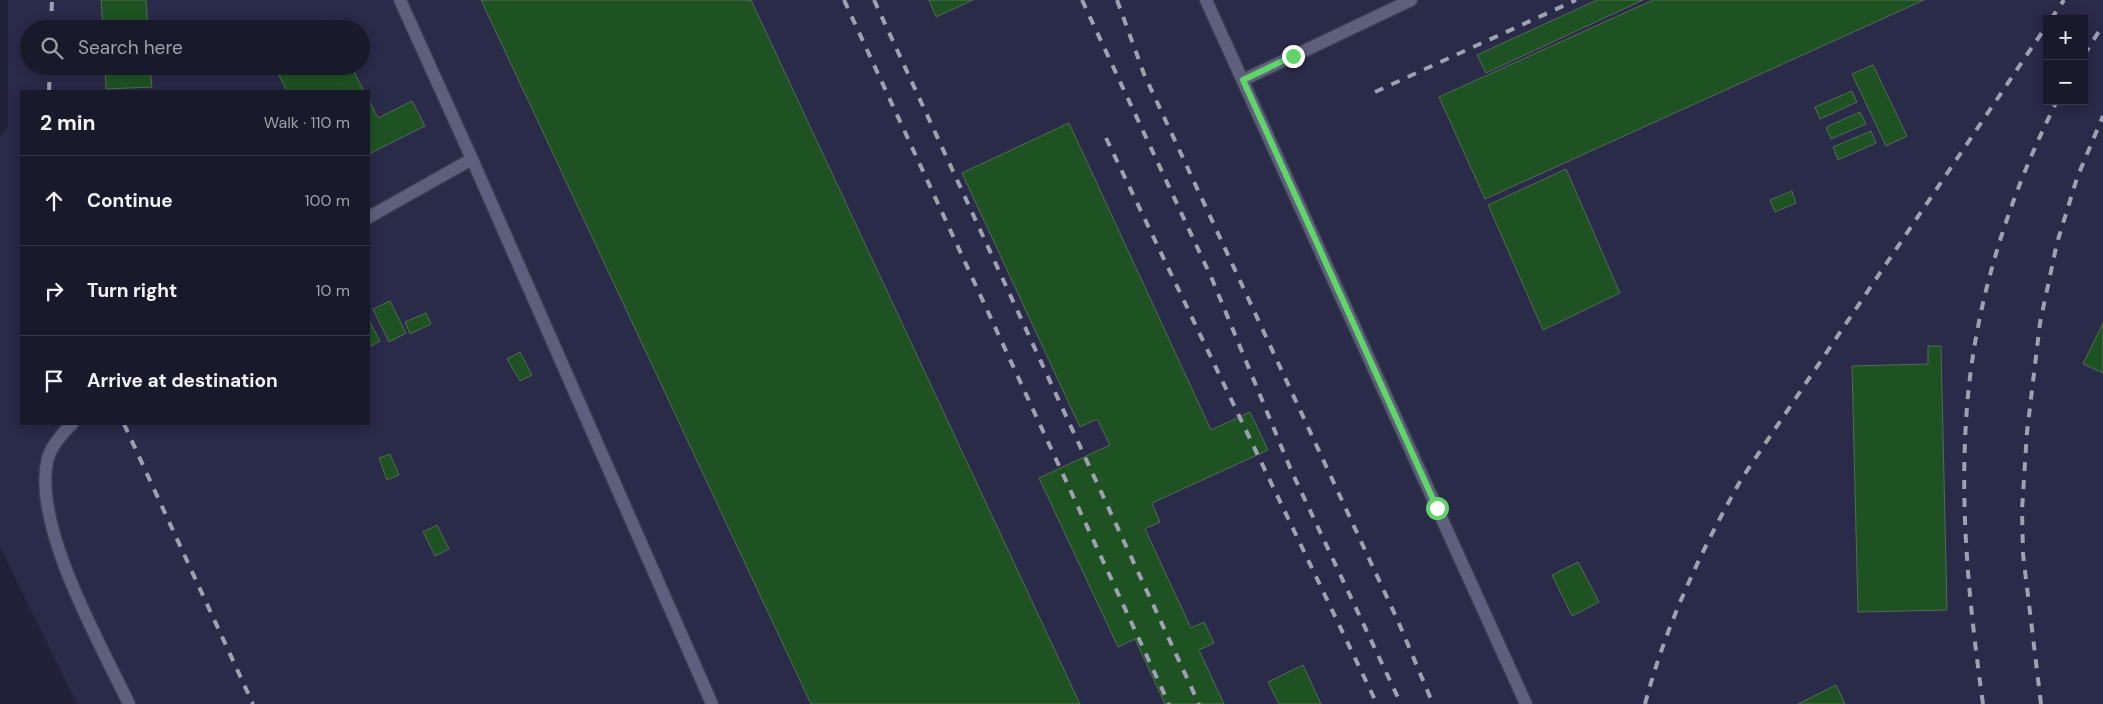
<!DOCTYPE html>
<meta charset="utf-8">
<style>
body{margin:0;font-family:"DM Sans",sans-serif;background:#222234;color:#f1f3f6}
.controls{position:absolute;right:15px;top:15px;display:grid;overflow:hidden;border-radius:0px;box-shadow:0 2px 12px #0003}
.controls button{width:45px;height:45px;display:grid;place-items:center;padding:0;border:0;border-bottom:1px solid #373848;background:#19192c;color:#f1f3f6;font:25px sans-serif}
.stop{position:absolute;width:15px;height:15px;margin:-11px;border:4px solid #61d56a;border-radius:50%;background:#fff}
.stop.end{background:#61d56a;border-color:#fff;box-shadow:0 1px 5px #0008}
.list{margin:0;padding:0;list-style:none}
h2{display:flex;justify-content:space-between;align-items:center;height:65px;margin:0;padding:0 20px;font-size:21px}
h2 small{font-size:16px;font-weight:400;color:#9fa0a9}
.list li{display:grid;grid-template-columns:32px 1fr auto;gap:15px;align-items:center;box-sizing:border-box;height:90px;padding:0 20px;border-top:1px solid #373848}
.list b{display:block;font-size:19px;white-space:nowrap}
.list em{font-size:16px;font-style:normal;color:#9fa0a9}
.icon{flex:none;width:28px;height:28px;fill:none;stroke:currentColor;stroke-width:2;stroke-linecap:round;stroke-linejoin:round}
.map{position:relative;flex:none;width:2103px;height:704px;overflow:hidden}
.search{position:absolute;background:#19192c;box-shadow:0 2px 12px #0003;left:20px;top:20px;width:350px;height:55px;display:flex;align-items:center;gap:12px;box-sizing:border-box;padding:0 18px;border-radius:28px;color:#9fa0a9;font-size:19px}
.panel{position:absolute;background:#19192c;box-shadow:0 2px 12px #0003;left:20px;top:90px;width:350px;height:335px;border-radius:0px}
.map>svg:first-child{display:block}
.built{fill:#2a2a49;fill-rule:evenodd}
.building{fill:#1e5223;stroke:#546c54}
.lines{fill:none;stroke-linecap:round;stroke-linejoin:round}
.service-casing{stroke:#3a3a4f;stroke-width:15}
.service{stroke:#5e5f7c;stroke-width:12}
.rail{stroke:#9fa1b3;stroke-width:4;stroke-dasharray:9 9;stroke-linecap:butt}
.route{stroke:#61d56a;stroke-width:6}
</style>
<div class="map">
<svg width="2103" height="704" viewBox="0 0 2103 704">
<rect width="100%" height="100%" fill="#21213a"/>
<path class="built" d="M8 0H2103V704H77L0 547V137L8 126ZM2047 19H2084V101H2047ZM29 29H361V66H29ZM21 91H369V424H21Z"/>
<path class="building" d="M101 0H146L148 29H103Z
M481 0H751L1080 704H811Z
M929 0H973L936 17Z
M1597 0H1643L1486 73 1477 55Z
M1653 0H1924L1485 199 1439 97Z
M328 20 332 29H311Z
M1873 65 1907 136 1886 146 1852 74Z
M105 66H150L152 87 106 89Z
M274 66H351L364 91H287Z
M1852 91 1857 102 1820 119 1815 107Z
M369 100 378 118 412 101 425 126 369 154Z
M1860 112 1866 124 1831 139 1826 127Z
M1069 123 1211 430 1250 412 1268 450 1152 503 1160 522 1145 529 1191 628 1204 622 1214 643 1199 650 1224 704H1165L1135 639 1118 647 1039 478 1110 445 1097 419 1080 427 962 173Z
M1871 131 1876 143 1838 160 1833 147Z
M1566 169 1620 293 1543 330 1488 205Z
M1792 191 1796 203 1775 212 1770 200Z
M390 301 406 333 389 342 373 309Z
M426 313 431 324 410 334 405 322Z
M369 320 380 341 369 347Z
M2103 323V373L2083 364Z
M1928 346H1941L1947 610 1858 612 1852 366 1928 364Z
M520 352 532 375 520 381 507 359Z
M390 454 399 475 387 480 379 458Z
M437 525 449 549 435 556 423 532Z
M1578 562 1599 602 1572 616 1552 575Z
M1303 665 1321 704H1279L1268 682Z
M1836 685 1845 704H1798Z"/>
<g class="lines">
<defs>
<path id="service" d="M400 0 472 159 712 704
M1206 0 1526 704
M1243 80 1411 0
M369 217 472 159
M72 424C62 433 49 449 47 462 34 529 100 643 129 704"/>
</defs>
<use href="#service" class="service-casing"/>
<use href="#service" class="service"/>
<path class="rail" d="M844 0 1169 704
M874 0 1199 704
M1082 0 1212 279 1291 470 1401 704
M1117 0 1144 74 1398 621 1433 704
M2051 19 2064 0
M51 29 52 0
M2084 55 2103 25
M49 91 50 66
M1375 92 1576 0
M1106 138 1377 704
M124 424 253 704
M1645 704C1666 624 1702 549 1742 478L2047 25
M1983 704C1970 610 1960 517 1966 422 1972 311 2007 200 2057 101
M2041 704 2023 554 2022 510 2027 432 2040 323 2057 243 2077 178 2103 116"/>
</g>
<g class="lines">
<path class="route" d="M1293 56 1243 80 1437 508"/>
</g>
</svg>
<div class="controls">
<button>+</button>
<button>−</button>
</div>
<div class="stop" style="left:1437px;top:508px"></div>
<div class="stop end" style="left:1293px;top:56px"></div>
<div class="search"><svg class="icon" aria-label="search" viewBox="0 0 24 24"><circle cx="10" cy="10" r="6"/><path d="M15 15l6 6"/></svg>Search here</div>
<section class="panel">
<h2>2 min<small>Walk · 110 m</small></h2>
<ul class="list">
<li><svg class="icon" aria-label="ahead" viewBox="0 0 24 24"><path d="M12 20V5M6 11l6-6 6 6"/></svg><div><b>Continue</b></div><em>100 m</em></li>
<li><svg class="icon" aria-label="right" viewBox="0 0 24 24"><path d="M7 20v-9h11M14 6l5 5-5 5"/></svg><div><b>Turn right</b></div><em>10 m</em></li>
<li><svg class="icon" aria-label="arrive" viewBox="0 0 24 24"><path d="M6 21V4h12l-3 4 3 4H6"/></svg><div><b>Arrive at destination</b></div></li>
</ul>
</section>
</div>
